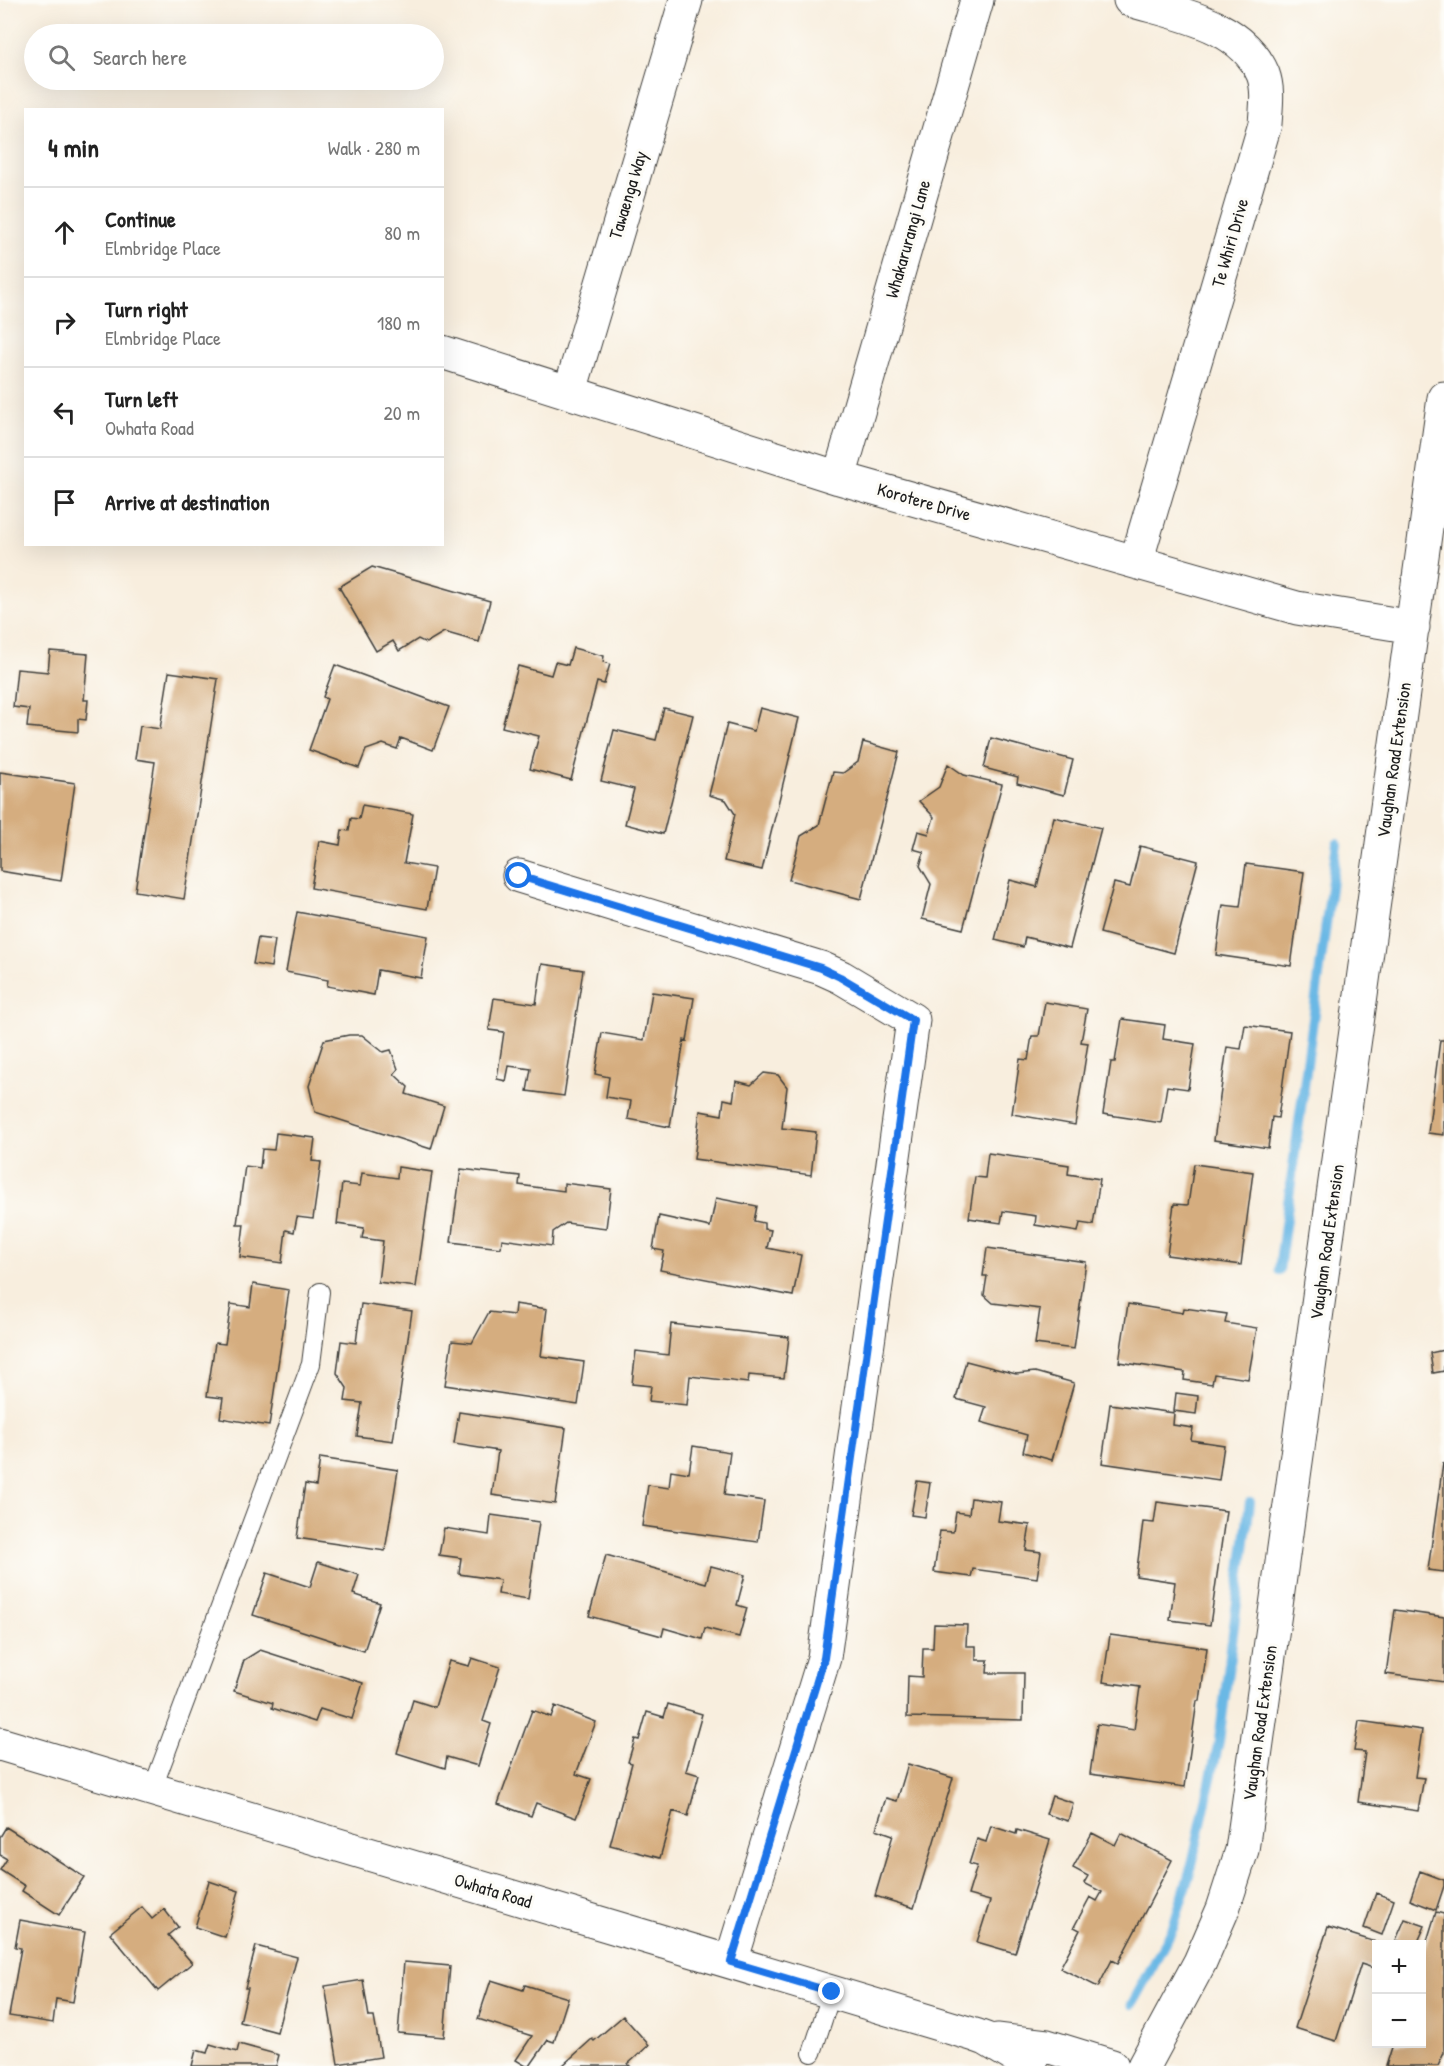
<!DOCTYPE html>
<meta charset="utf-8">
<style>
body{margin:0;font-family:"Patrick Hand",sans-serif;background:#f6f6f6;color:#222}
.controls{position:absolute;right:18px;bottom:18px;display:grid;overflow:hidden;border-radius:0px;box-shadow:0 6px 24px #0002}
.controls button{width:54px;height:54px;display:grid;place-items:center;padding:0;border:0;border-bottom:2px solid #e0e0e0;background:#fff;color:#222;font:30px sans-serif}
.stop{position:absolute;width:18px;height:18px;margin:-14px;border:4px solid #1a73e8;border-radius:50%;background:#fff}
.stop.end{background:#1a73e8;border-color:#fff;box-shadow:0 2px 6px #0008}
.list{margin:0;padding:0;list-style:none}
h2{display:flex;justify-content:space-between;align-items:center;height:78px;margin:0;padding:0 24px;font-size:26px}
h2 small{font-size:20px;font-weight:400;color:#767676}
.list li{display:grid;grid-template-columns:39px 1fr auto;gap:18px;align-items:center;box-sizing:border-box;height:90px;padding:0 24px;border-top:2px solid #e0e0e0}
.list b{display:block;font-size:22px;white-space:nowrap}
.list p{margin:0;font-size:20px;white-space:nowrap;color:#767676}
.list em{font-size:20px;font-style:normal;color:#767676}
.icon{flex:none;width:33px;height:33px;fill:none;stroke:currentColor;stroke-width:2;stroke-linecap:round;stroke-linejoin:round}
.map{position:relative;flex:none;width:1444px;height:2066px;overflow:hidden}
.search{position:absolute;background:#fff;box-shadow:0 6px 24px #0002;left:24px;top:24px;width:420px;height:66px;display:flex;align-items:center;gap:15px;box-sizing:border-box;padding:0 21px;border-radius:33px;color:#767676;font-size:22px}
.panel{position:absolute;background:#fff;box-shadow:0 6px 24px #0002;left:24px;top:108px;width:420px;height:438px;border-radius:0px}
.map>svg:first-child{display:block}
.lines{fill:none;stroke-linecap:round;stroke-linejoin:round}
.stream{stroke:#6bb8e5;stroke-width:10}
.building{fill:#d5ad7f}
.lane-casing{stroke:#3d3c39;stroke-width:20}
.street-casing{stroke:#3d3c39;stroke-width:35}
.lane{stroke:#fff;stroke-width:18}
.street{stroke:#fff;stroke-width:33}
.route{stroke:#1a73e8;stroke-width:8}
.labels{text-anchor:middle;stroke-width:6;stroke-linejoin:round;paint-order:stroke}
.street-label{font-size:18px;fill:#1c1c1c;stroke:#fdfcf7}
</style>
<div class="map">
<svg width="1444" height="2066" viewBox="0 0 1444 2066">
<rect width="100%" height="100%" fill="#fdfcf7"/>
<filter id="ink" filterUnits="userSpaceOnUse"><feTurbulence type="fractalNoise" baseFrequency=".0167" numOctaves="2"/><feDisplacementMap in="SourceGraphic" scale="12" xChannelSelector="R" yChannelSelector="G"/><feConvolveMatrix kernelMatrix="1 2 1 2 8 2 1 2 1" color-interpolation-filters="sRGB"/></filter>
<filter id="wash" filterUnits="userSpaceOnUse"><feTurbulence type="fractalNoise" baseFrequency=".008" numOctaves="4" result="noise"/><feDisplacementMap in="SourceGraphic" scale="24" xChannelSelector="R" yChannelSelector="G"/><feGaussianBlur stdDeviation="1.35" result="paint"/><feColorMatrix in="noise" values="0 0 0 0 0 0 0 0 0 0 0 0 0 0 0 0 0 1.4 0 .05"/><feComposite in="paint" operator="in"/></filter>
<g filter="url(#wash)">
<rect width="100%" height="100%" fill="#f8eede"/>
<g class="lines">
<path class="stream" d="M1279 1270 1337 843
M1132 2004 1173 1928 1192 1865 1219 1741 1250 1502"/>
</g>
<g id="blocks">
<path class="building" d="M372 567 490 601 479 642 444 632 426 643 418 639 399 651 393 641 376 651 339 587Z
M573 648 604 656 603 662 610 664 604 684 597 682 571 780 530 769 539 736 502 727 518 666 551 675 555 662 568 665Z
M50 651 88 654 84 700H88L86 720 78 719V732L27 727 29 709 13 707 17 669 48 672Z
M335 665 449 707 433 750 401 738 397 749 383 744 366 750 359 768 309 750 327 699 323 697Z
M169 672 218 679 184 899 135 891 155 762 135 759 140 726 160 729Z
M664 708 693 715 663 834 625 824 634 789 601 781 614 730 656 740Z
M760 708 799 718 762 870 724 861 735 814 726 800 709 795 727 724 754 731Z
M991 738 1073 760 1064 795 1017 783 1018 777 984 768Z
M863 742 899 752 861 899 789 880 801 836 819 825 833 772 843 773 858 762Z
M948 764 964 775 1002 784 963 929 922 919 931 884 920 866 924 852 913 849 918 831 929 834 934 817 919 801 939 787Z
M0 772 75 783 61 881 0 871Z
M362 805 413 814 404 863 434 868 427 909 311 888 319 841 340 845 342 830 349 831 351 818 359 819Z
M1054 817 1101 828 1070 948 1025 937 1023 947 995 940 1010 880 1037 887Z
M1140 846 1198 861 1174 953 1100 933 1114 883 1130 887Z
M1246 864 1304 872 1291 966 1216 955 1223 905 1240 907Z
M297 912 428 936 421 978 378 970 374 995 327 986 328 980 286 972Z
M258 938 275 940 271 967 253 964Z
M542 964 583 970 564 1096 527 1091 531 1069 509 1066 506 1081 497 1079 504 1032 489 1030 494 998 536 1004Z
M652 992 694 998 687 1041 684 1040 670 1127 628 1119 631 1101 606 1097 609 1077 595 1074 602 1033 644 1040Z
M1045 1002 1087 1009 1081 1042 1088 1043 1075 1125 1012 1114 1020 1059 1028 1060 1032 1036H1039Z
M1122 1019 1165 1025 1163 1039 1195 1044 1188 1089 1167 1086 1161 1123 1103 1114 1111 1062H1115Z
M1245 1025 1290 1031 1278 1118 1272 1117 1268 1148 1214 1140 1227 1047 1241 1049Z
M349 1035H362L383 1052 391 1050 398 1069 394 1074 408 1087 406 1094 444 1106 431 1149 315 1112 309 1086 324 1040Z
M1440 1040H1444V1135L1428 1133Z
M764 1073 778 1075 787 1087 782 1128 816 1132 811 1175 694 1159 700 1111 722 1115 724 1099 733 1101 736 1081 751 1085Z
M276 1133 315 1138 312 1161 321 1162 313 1219 297 1217 294 1232 286 1230 282 1263 240 1257 244 1224H237L245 1166 260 1168 262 1149 274 1150Z
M988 1153 1069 1165 1068 1174 1100 1179 1093 1225 1080 1223 1078 1232 1035 1225 1036 1216 1003 1211 1001 1223 969 1218 975 1177 985 1178Z
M1194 1164 1253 1172 1241 1265 1167 1255 1174 1204 1188 1205Z
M398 1167 432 1172 416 1287 378 1282 383 1241 362 1238 364 1228 337 1224 342 1184 360 1186 362 1173 397 1178Z
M461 1169 520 1176 519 1185 564 1191V1183L611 1189 606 1228 566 1223 553 1232 552 1246 502 1239 501 1248 451 1242Z
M716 1198 757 1206 754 1221 764 1223V1229L771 1230 767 1248 801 1255 793 1296 660 1270 664 1251 653 1249 659 1216 710 1227Z
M987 1248 1086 1262 1074 1349 1035 1344 1040 1309 993 1303 984 1295 987 1276H983Z
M253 1284 289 1290 269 1426 220 1418 223 1398 207 1396 215 1343 225 1344 231 1304 250 1307Z
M361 1304 412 1311 393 1441 357 1436 362 1403 345 1401 347 1388 337 1373 341 1341 356 1343Z
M515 1304 547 1309 541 1356 584 1362 578 1405 445 1385 452 1341 472 1343 489 1312 514 1315Z
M1128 1304 1183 1313 1184 1308 1227 1314 1225 1323 1257 1328 1248 1379 1214 1374 1212 1384 1184 1380 1185 1372 1119 1362Z
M671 1324 789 1337 784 1378 749 1375 748 1383 690 1376 687 1405 649 1401 651 1386 632 1384 636 1351 668 1355Z
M1444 1350V1371L1433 1373 1430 1353Z
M966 1361 1016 1374 1035 1372 1074 1383 1052 1460 1023 1452 1027 1435 981 1422 986 1407 956 1399Z
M1176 1393 1198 1396 1196 1414 1174 1411Z
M1110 1404 1174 1413 1173 1425 1193 1428 1191 1440 1224 1445 1219 1480 1102 1463Z
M459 1412 566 1428 555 1504 492 1495 498 1451 454 1444Z
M693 1446 730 1452 724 1495 764 1501 758 1542 642 1526 648 1485 669 1488 671 1470 689 1473Z
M320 1458 398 1470 385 1551 297 1538 305 1484 316 1486Z
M1443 1463H1444V1572L1428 1570Z
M917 1481 930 1483 925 1517 911 1515Z
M971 1498 1001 1502 998 1521 1030 1525 1026 1550 1041 1552 1037 1578 973 1569 971 1577 934 1572 940 1531 953 1532 956 1512 969 1514Z
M1157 1502 1226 1511 1210 1625 1170 1620 1175 1582 1136 1576 1143 1522 1154 1523Z
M491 1515 539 1522 528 1599 498 1594 500 1580 459 1574 461 1558 439 1555 444 1528 489 1535Z
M606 1555 706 1583 711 1566 745 1575 737 1605 747 1608 739 1637 705 1628 702 1639 664 1628 662 1636 589 1616Z
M318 1562 359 1575 353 1594 380 1603 364 1651 253 1615 267 1573 310 1587Z
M1395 1610 1444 1617V1682L1386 1674Z
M934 1624 967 1625 966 1646H976V1660H988L987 1673H1024L1023 1720 907 1717 908 1676 922 1677 923 1648H933Z
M1110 1635 1207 1648 1200 1701H1197L1185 1787 1090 1774 1097 1724 1134 1730 1140 1687 1103 1682Z
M260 1650 363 1683 352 1719 320 1709 315 1722 272 1708 273 1703 234 1691 244 1660Z
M472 1658 500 1667 483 1721 491 1724 478 1766 447 1757 445 1768 397 1753 413 1700 435 1707 449 1661 469 1666Z
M668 1704 702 1714 686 1771 699 1775 688 1816 673 1811 660 1858 610 1845 632 1763 628 1762 635 1739 639 1740 647 1712 664 1717Z
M555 1706 596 1722 576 1774 591 1779 576 1818 536 1803 531 1816 498 1804 532 1710 551 1717Z
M1359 1721 1422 1730 1415 1777 1424 1778 1418 1811 1358 1802 1365 1752 1354 1751Z
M908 1764 953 1778 914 1908 875 1896 893 1835 876 1829 886 1798 897 1801Z
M1052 1796 1073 1803 1068 1821 1046 1814Z
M991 1826 1016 1834 1017 1830 1050 1840 1015 1953 977 1942 990 1901 968 1895 977 1866 969 1864 977 1839 986 1842Z
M6 1827 84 1877 59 1915 22 1891 25 1886 0 1870 7 1859 0 1855V1837Z
M1092 1833 1115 1845 1121 1833 1172 1860 1118 1963 1112 1960 1098 1987 1060 1968 1080 1930 1074 1927 1090 1897 1097 1901 1102 1892 1084 1883 1088 1876 1073 1868Z
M1420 1871 1444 1880V1886L1436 1910 1410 1900Z
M209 1881 239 1891 225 1937 195 1927Z
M1376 1893 1394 1900 1382 1935 1364 1928Z
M142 1907 152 1919 164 1909 178 1927 168 1935 192 1963 158 1991 110 1933Z
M1436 1912 1444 1914V2053L1438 2066H1386L1393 2044H1422V1957Z
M1405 1919 1425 1926 1417 1944H1407L1396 1940Z
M20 1920 85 1932 73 2002 56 1999 53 2023 9 2016 21 1948 15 1947Z
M1328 1927 1382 1944H1376V1969L1361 1964 1336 2041 1295 2028Z
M256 1946 297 1957 277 2032 240 2022 248 1988H245Z
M404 1962 450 1966 444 2037 398 2033Z
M363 1980 369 2017H374L381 2057 338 2064 325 1986Z
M491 1980 523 1990 525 1985 568 1998 554 2042 548 2040 530 2066H526L516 2060 532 2036 478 2019Z
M623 2016 649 2045 628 2064 630 2066H562L592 2039 594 2041Z
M210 2044 237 2052 239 2044 279 2055 276 2066H192L196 2050 207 2053Z"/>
</g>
</g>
<g filter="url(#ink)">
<use href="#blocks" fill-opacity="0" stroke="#3d3c39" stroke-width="1.5"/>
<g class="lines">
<defs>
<path id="lane" d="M152 1790 311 1364 320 1292
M812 2053 832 1992"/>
<path id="street" d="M1130 0C1177 14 1241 23 1263 74 1269 90 1266 108 1265 124L1136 562
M442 352 839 478 1297 608 1413 627
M570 391 686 0
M839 478 977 0
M519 876 821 968 841 977 913 1020 824 1658 731 1962
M0 1744 975 2035 986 2039 1031 2066
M997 2040 1047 2046 1112 2066
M1144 2066 1200 1962 1223 1909 1242 1850 1444 398"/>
</defs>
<use href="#lane" class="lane-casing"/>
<use href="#street" class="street-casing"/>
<use href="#lane" class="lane"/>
<use href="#street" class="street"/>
</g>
</g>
<g class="lines" filter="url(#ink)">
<path class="route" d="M519 876 821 968 840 977 913 1020 824 1658 731 1962 832 1992"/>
</g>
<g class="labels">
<g class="street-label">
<text transform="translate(628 195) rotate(-73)" y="6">Tawaenga Way</text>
<text transform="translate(908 239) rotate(-74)" y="6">Whakarurangi Lane</text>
<text transform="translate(1230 243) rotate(-74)" y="6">Te Whiri Drive</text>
<text transform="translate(924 502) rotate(16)" y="6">Korotere Drive</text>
<text transform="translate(1394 760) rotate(-82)" y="6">Vaughan Road Extension</text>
<text transform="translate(1327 1242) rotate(-82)" y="6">Vaughan Road Extension</text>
<text transform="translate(1260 1723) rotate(-82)" y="6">Vaughan Road Extension</text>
<text transform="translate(493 1891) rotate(17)" y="6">Owhata Road</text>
</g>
</g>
</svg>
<div class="controls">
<button>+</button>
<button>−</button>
</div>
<div class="stop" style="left:519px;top:876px"></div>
<div class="stop end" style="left:832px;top:1992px"></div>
<div class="search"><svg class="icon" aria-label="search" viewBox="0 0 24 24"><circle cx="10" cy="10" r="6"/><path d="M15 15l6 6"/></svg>Search here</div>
<section class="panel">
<h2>4 min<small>Walk · 280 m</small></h2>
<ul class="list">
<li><svg class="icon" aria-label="ahead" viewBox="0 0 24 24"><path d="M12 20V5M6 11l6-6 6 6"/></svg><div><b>Continue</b><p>Elmbridge Place</p></div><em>80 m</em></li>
<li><svg class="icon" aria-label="right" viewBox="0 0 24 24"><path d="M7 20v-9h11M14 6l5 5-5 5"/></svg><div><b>Turn right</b><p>Elmbridge Place</p></div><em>180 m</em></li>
<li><svg class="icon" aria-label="left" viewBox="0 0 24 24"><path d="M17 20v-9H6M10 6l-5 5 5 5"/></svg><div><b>Turn left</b><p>Owhata Road</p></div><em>20 m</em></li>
<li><svg class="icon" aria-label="arrive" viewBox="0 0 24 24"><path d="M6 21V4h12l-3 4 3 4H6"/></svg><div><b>Arrive at destination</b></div></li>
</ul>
</section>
</div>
